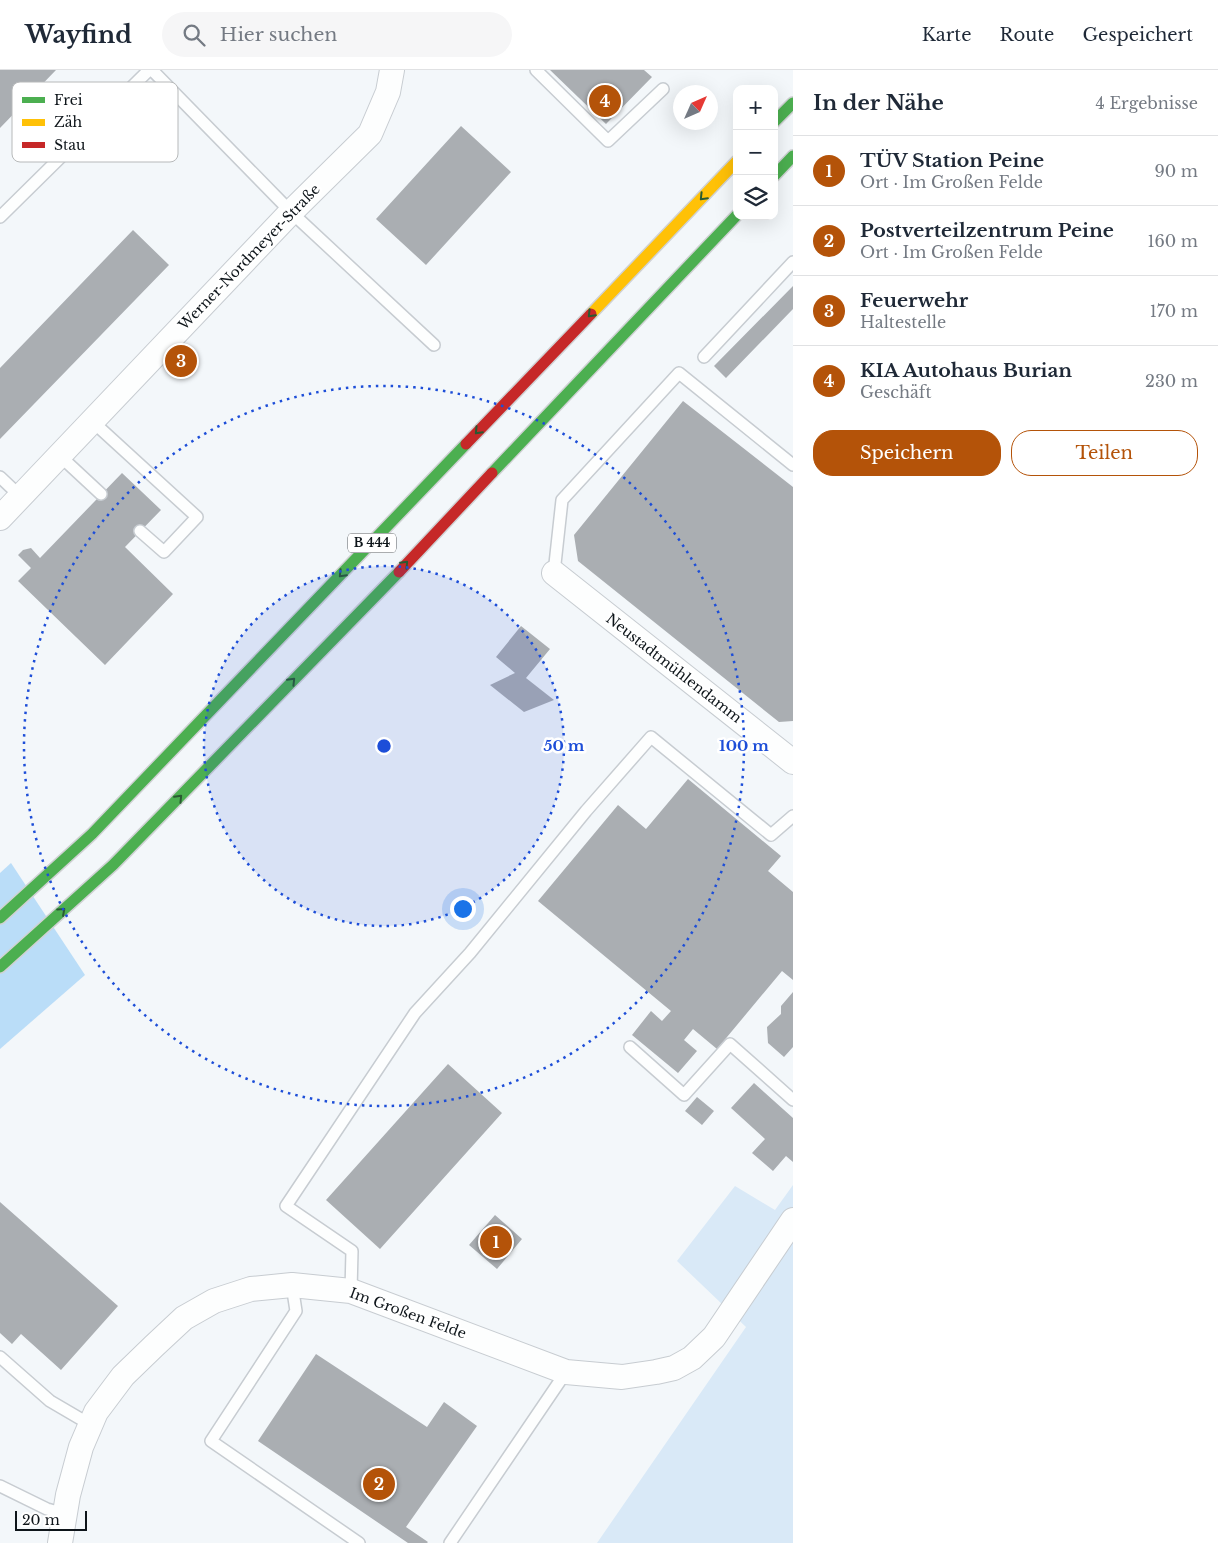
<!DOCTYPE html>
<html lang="de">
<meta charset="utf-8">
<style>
body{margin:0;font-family:"Libre Baskerville",serif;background:#f6f6f7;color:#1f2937}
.controls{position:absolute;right:15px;top:15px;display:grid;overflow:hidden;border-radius:10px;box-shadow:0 5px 20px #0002}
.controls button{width:45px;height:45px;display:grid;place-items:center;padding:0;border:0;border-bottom:1px solid #e0e1e3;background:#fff;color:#1f2937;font:25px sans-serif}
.compass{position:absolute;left:673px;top:15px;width:45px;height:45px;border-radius:50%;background:#fff;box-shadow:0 5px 20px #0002;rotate:45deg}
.scale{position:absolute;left:15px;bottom:12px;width:72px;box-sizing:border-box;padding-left:5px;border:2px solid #0e151a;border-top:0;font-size:14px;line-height:18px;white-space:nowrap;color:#0e151a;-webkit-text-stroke:4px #fff;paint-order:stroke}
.you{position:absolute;left:462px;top:838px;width:18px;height:18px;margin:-12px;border:4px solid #fff;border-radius:50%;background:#1a73e8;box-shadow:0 0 0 8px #1a73e833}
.badge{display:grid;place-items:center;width:32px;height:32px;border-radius:50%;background:#b45309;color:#fff;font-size:16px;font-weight:700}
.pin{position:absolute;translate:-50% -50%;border:2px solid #fff;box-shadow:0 1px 5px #0006}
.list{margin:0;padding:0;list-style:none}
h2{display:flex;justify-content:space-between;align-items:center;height:65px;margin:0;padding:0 20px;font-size:21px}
h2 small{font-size:16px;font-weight:400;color:#747a83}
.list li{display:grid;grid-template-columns:32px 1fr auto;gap:15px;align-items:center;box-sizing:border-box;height:70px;padding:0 20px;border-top:1px solid #e0e1e3}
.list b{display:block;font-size:19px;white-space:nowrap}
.list p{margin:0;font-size:16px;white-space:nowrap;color:#747a83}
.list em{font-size:16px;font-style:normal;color:#747a83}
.actions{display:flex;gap:10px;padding:15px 20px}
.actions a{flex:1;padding:11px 0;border:1px solid #b45309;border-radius:20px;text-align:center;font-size:18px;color:#b45309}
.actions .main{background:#b45309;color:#fff}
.icon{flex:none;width:28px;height:28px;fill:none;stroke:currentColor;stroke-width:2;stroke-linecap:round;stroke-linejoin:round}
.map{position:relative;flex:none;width:793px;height:1473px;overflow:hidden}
header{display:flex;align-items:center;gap:30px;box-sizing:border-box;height:70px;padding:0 25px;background:#fff;border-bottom:1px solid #e0e1e3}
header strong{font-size:24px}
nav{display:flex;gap:28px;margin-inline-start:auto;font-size:18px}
.search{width:350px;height:45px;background:#f6f6f7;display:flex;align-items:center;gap:12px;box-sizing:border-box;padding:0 18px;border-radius:28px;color:#747a83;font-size:19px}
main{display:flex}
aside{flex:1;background:#fff}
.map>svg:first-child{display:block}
.green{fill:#d9e9f7}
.forest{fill:#baddf8}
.building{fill:#aaaeb2}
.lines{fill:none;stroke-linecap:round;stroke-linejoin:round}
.lane-casing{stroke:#c7ccd1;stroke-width:14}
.street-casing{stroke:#c7ccd1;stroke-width:26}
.fast-casing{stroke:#d0d2d4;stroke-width:14}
.slow-casing{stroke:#d0d2d4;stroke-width:14}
.jam-casing{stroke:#d0d2d4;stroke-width:14}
.lane{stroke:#fdfefe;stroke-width:11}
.street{stroke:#fdfefe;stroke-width:24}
.fast{stroke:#4caf50;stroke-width:11}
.slow{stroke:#ffc107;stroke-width:11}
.jam{stroke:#c62828;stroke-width:11}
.oneway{stroke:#2a5a32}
.ring{fill:none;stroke:#1d4ed8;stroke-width:2.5;stroke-dasharray:2.5 5}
.labels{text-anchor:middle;stroke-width:5;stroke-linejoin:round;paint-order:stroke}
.shield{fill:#fff;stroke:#565b5f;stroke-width:1}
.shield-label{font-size:12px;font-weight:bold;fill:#0e151a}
.street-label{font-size:14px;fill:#0e151a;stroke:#fff}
.key{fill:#fff;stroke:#b7b9ba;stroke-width:1}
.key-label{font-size:14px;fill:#0e151a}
.centre{fill:#1d4ed8;stroke:#fff;stroke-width:2.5}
.ring-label{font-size:15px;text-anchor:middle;font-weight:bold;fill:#1d4ed8;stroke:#fff;stroke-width:5;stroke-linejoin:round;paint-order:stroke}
</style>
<header>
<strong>Wayfind</strong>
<div class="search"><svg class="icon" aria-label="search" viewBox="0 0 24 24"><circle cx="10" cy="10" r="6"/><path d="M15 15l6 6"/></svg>Hier suchen</div>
<nav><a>Karte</a><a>Route</a><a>Gespeichert</a></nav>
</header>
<main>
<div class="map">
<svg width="793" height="1473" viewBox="0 0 793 1473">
<rect width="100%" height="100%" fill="#f3f7fa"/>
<path class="green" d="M793 1115V1473H597L746 1257 677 1191 735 1116 775 1140Z"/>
<path class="forest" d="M11 793 85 905 0 979V803Z"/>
<path class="building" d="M0 0H56L0 58Z
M550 0H644L652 7 606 54Z
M461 56 511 102 426 195 376 149Z
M133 160 169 195 0 369V298Z
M793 216V239L726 308 714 296Z
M683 331 793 417V651L779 652 578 491 574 465Z
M122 403 161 440 125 477 173 524 105 595 18 511 31 498 18 485 23 480 31 478 40 488Z
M521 556 550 579 526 608 554 630 524 642 490 615 515 603 496 587Z
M688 709 781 786 768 801 793 822V910L782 901 717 979 693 959 684 970 697 981 678 1003 632 965 651 941 662 951 671 941 538 831 618 735 646 759Z
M793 922V977L784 987 768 973 767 957 781 944V936Z
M448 994 502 1043 380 1179 326 1130Z
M754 1013 793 1048V1092L786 1086 773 1101 752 1083 765 1069 731 1038Z
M697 1027 714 1041 702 1055 685 1041Z
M0 1132 118 1236 61 1300 21 1264 12 1274 0 1263Z
M495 1145 522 1169 497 1199 469 1175Z
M316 1284 427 1357 444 1332 477 1356 406 1457 428 1472 427 1473H408L258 1371Z"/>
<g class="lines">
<defs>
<path id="lane" d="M152 0 291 142 434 275
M536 0 608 71 663 19
M0 147 149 0
M704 287 793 192
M92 351 197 447 164 482 140 461
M59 385 101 424
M0 407 20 426
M554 503 562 430 679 303 793 395
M630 977 684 1025 730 974 793 1030
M292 1215 296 1241 211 1371 359 1473
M351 1221 352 1181 286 1136 415 943 470 883 586 741 651 667 771 765 793 746
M0 1287 50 1331 91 1355
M0 1416 47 1439 65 1444
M450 1473 566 1302"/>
<path id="street" d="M0 448 291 142 370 64 388 22 392 0
M554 503 793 692
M60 1473 68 1425 81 1377 96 1342 123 1306 154 1276 184 1248 214 1231 251 1219 292 1215 351 1221 566 1302 622 1307 656 1302 674 1298 692 1288 714 1267 793 1150"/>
<path id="fast" d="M774 52 793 33
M774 106 793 86
M492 403 737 145
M0 848 92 764 466 374
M0 897 113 795 399 502"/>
<path id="slow" d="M591 244 737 91"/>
<path id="jam" d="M466 374 591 244
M399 502 492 403"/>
</defs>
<use href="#lane" class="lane-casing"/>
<use href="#street" class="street-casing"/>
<use href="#fast" class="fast-casing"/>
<use href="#slow" class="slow-casing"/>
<use href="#jam" class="jam-casing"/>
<use href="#lane" class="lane"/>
<use href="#street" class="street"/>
<use href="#fast" class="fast"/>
<use href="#slow" class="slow"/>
<use href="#jam" class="jam"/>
</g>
<defs><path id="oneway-chevron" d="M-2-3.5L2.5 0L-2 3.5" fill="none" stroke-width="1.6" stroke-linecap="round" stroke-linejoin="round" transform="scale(1.25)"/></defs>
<g class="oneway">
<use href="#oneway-chevron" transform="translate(703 127) rotate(134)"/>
<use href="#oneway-chevron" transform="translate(591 244) rotate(134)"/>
<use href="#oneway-chevron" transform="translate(478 361) rotate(134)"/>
<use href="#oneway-chevron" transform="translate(405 494) rotate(-46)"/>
<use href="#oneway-chevron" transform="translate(342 504) rotate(134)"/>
<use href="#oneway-chevron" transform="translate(292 611) rotate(-46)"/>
<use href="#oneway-chevron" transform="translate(179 728) rotate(-46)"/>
<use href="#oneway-chevron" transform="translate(62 841) rotate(-42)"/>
</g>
<circle cx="384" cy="676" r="180" fill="#1d4ed8" fill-opacity=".12"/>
<g class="ring">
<circle cx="384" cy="676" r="180"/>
<circle cx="384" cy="676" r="360"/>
</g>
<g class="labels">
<rect class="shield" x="348" y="463.5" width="48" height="19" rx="4"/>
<g class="shield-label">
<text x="372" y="477">B 444</text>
</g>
<g class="street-label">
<text transform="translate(249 187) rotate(-46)" y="5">Werner-Nordmeyer-Straße</text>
<text transform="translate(674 598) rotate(38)" y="5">Neustadtmühlendamm</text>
<text transform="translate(408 1243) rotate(20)" y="5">Im Großen Felde</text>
</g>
</g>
<rect x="12" y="12" width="166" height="80" rx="8" class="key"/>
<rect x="22" y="27" width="23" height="6" fill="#4caf50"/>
<rect x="22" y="49" width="23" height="7" fill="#ffc107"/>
<rect x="22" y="72" width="23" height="6" fill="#c62828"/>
<g class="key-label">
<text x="54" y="35">Frei</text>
<text x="54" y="57">Zäh</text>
<text x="54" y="80">Stau</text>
</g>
<circle cx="384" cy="676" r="8" class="centre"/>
<g class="ring-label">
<text x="564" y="681">50 m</text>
<text x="744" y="681">100 m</text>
</g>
</svg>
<div class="controls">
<button>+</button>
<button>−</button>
<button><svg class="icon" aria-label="layers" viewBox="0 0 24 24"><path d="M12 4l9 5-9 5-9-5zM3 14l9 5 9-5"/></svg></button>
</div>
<svg class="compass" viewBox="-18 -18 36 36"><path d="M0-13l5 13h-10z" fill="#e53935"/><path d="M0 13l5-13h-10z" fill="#747a83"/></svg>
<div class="scale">20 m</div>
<div class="you"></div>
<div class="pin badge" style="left:496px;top:1172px">1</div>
<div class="pin badge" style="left:379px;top:1414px">2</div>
<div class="pin badge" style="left:181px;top:291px">3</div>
<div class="pin badge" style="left:605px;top:31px">4</div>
</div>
<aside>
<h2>In der Nähe<small>4 Ergebnisse</small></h2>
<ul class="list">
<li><span class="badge">1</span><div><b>TÜV Station Peine</b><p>Ort · Im Großen Felde</p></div><em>90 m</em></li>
<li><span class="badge">2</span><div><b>Postverteilzentrum Peine</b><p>Ort · Im Großen Felde</p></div><em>160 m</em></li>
<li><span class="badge">3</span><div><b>Feuerwehr</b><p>Haltestelle</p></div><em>170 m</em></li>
<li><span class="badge">4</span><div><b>KIA Autohaus Burian</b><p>Geschäft</p></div><em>230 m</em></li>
</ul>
<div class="actions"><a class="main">Speichern</a><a>Teilen</a></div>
</aside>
</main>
